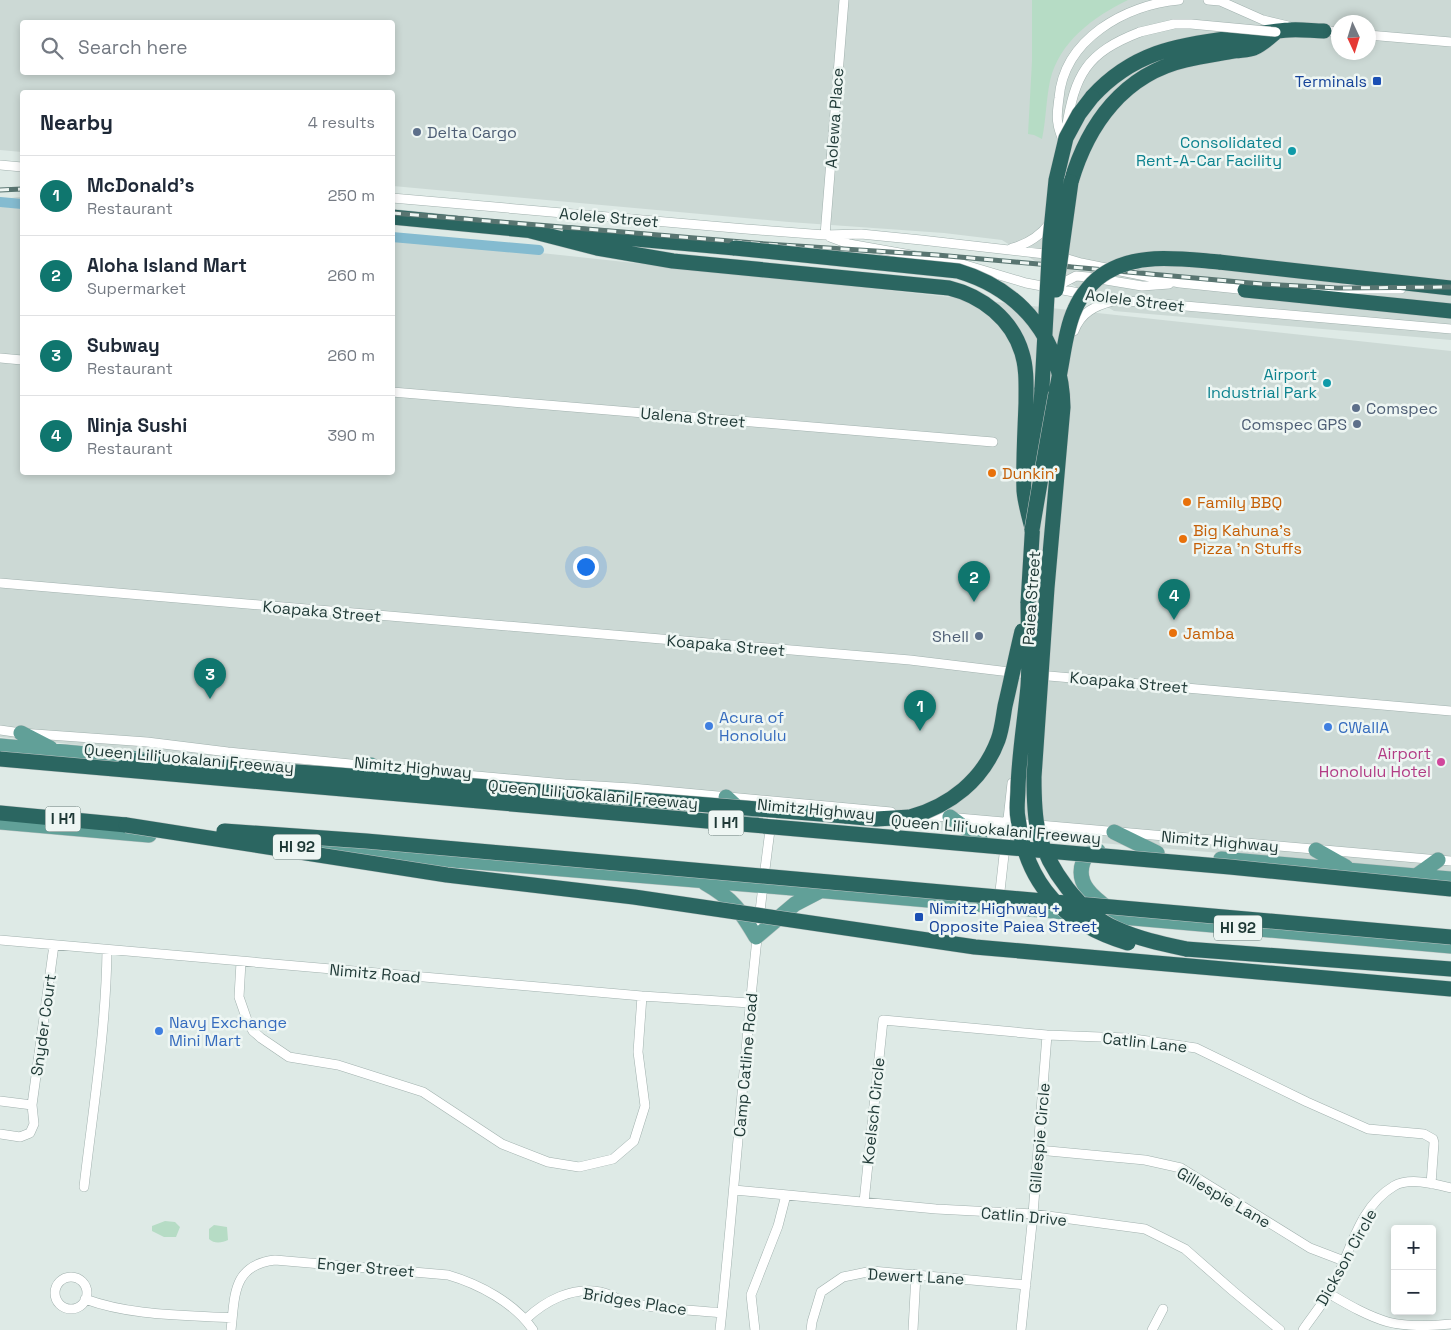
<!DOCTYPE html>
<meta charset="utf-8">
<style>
body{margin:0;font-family:"Space Grotesk",sans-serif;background:#f2f2f3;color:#1f2937}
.controls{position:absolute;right:15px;bottom:15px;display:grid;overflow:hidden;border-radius:5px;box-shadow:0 2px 8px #0003}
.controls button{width:45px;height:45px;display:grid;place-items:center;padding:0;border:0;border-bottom:1px solid #e0e1e3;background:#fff;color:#1f2937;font:25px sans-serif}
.compass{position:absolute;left:1331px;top:15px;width:45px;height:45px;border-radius:50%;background:#fff;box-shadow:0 2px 8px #0003;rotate:176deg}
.you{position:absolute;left:585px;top:566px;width:18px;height:18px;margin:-12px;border:4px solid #fff;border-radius:50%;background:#1a73e8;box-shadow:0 0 0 8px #1a73e833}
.badge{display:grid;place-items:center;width:32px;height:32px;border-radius:50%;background:#0f766e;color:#fff;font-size:16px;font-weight:700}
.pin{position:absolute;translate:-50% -41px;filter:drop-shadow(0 1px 2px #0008)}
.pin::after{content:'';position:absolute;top:26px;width:18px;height:15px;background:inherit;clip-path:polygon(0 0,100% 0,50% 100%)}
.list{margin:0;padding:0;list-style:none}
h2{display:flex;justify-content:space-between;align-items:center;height:65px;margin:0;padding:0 20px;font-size:21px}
h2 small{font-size:16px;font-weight:400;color:#747a83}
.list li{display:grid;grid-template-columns:32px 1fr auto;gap:15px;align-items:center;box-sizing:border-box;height:80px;padding:0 20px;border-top:1px solid #e0e1e3}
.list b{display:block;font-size:19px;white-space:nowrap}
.list p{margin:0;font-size:16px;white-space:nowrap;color:#747a83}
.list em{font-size:16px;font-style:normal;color:#747a83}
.icon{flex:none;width:28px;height:28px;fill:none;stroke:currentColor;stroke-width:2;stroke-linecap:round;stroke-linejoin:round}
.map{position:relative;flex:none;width:1451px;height:1330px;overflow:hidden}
.search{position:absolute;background:#fff;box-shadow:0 2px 8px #0003;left:20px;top:20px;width:375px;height:55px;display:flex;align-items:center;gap:12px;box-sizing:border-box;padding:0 18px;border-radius:5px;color:#747a83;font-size:19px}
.panel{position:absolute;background:#fff;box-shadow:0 2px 8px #0003;left:20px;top:90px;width:375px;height:385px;border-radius:5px}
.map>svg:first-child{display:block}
.built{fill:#ccd9d5;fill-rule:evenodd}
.green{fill:#b6dcc5}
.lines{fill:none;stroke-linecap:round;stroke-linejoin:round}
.canal{stroke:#84bbd0;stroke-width:10}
.minor-casing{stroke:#a1b1ae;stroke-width:10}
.primary-casing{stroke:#bcc4c3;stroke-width:16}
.motorway-casing{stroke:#bcc4c3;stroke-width:16}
.minor{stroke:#fff;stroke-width:9}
.primary{stroke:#61a098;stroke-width:15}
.motorway{stroke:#2b6661;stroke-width:15}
.rail-casing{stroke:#597571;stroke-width:5}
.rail{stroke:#eef6f3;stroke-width:3;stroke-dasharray:9;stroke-linecap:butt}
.minor-bridge-casing{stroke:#a1b1ae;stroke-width:10;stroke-linecap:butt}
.motorway-bridge-casing{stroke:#bcc4c3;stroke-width:16;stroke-linecap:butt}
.minor-bridge{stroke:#fff;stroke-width:9}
.motorway-bridge{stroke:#2b6661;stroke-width:15}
.transit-dot{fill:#1a4fb4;stroke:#eef6f3;stroke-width:2}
.service-dot{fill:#5c6f8a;stroke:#eef6f3;stroke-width:2}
.culture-dot{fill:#0f9aa8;stroke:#eef6f3;stroke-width:2}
.food-dot{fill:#e8710a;stroke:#eef6f3;stroke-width:2}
.shop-dot{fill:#3f7fe0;stroke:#eef6f3;stroke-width:2}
.hotel-dot{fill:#d1479c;stroke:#eef6f3;stroke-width:2}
.labels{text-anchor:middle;stroke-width:5;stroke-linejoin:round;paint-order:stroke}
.shield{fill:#eef6f3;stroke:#5d726f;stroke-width:1}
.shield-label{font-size:15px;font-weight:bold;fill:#1f3936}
.transit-label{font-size:16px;fill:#164399;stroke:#eef6f3;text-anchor:end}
.street-label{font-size:16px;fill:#1f3936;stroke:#eef6f3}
.service-label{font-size:16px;fill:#4e5e75;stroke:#eef6f3;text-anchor:start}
.culture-label{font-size:16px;fill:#0d838f;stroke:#eef6f3;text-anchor:end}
.food-label{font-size:16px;fill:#c56008;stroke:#eef6f3;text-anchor:start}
.shop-label{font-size:16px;fill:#366cbe;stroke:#eef6f3;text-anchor:start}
.hotel-label{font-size:16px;fill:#b23c85;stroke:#eef6f3;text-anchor:end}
</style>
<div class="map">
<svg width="1451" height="1330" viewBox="0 0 1451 1330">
<rect width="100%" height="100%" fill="#deeae6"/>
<path class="built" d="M0 0H1451V340L1114 311 1002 240 944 233 789 222 393 186 392 92H22V152L0 150ZM22 22H392V72H22ZM1338 22H1368V52H1338Z
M17 197H22V472H392L393 237 1451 351V872L894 826 0 737V200Z"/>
<path class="green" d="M1032 0H1128C1093 17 1059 42 1050 81 1046 100 1046 120 1042 139L1034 135 1028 134 1032 61Z
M165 1221 175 1222 180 1227 176 1237H164L152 1231V1226Z
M214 1225 227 1227 228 1240C222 1243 214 1244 209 1239V1229Z"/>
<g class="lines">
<path class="canal" d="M0 202 22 204
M392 237 539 250"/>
<defs>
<path id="minor" d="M1208 0 1220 1 1263 20 1288 26
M1321 30 1338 32
M1368 35 1451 42
M1066 130C1075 74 1086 53 1140 32
M1064 143C1062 137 1059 131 1058 124 1056 116 1058 106 1059 98 1064 39 1125 5 1179 0
M0 165 22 167
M392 198 746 229 825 235 861 234 921 240 1054 255 1081 263 1180 283 1248 290
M825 235 844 0
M830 237 849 244 962 264 1026 283 1116 300 1451 329
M1012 248C1028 244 1040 236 1050 223
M1055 287 1076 276 1088 277 1142 286 1169 284
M1301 289H1401
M1074 331C1081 312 1095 306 1113 301
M0 358 22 360
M392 392 993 442
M0 583 910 660 1026 674 1451 711
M0 730 21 733 147 742 228 752 432 772 565 784 631 788 891 812
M924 815 1451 861
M999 900 1012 783
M0 940 642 996 750 1003
M241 962 239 997 247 1020 253 1031 261 1038 289 1057 338 1065 423 1092 502 1144 548 1162 579 1167 613 1159 634 1141 645 1106 638 1052 642 996
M0 1101 32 1105
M0 1134 20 1137 30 1133 34 1124 32 1105 54 945
M1038 1150 1145 1160 1181 1168 1310 1248 1344 1261
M84 1187C93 1109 106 1030 107 950
M734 1190 936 1209 1033 1214 1145 1229 1185 1249 1233 1291 1280 1330
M864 1202 883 1020 1047 1035 1127 1038 1196 1048 1307 1102 1368 1129 1424 1134 1433 1139 1434 1143 1431 1184
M55 1293a16 16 0 1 1 32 0a16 16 0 1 1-32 0Z
M1328 1293C1347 1304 1367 1316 1388 1322 1408 1327 1431 1326 1451 1324
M85 1299C131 1316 184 1315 232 1318
M526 1319C545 1301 573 1286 600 1292 609 1294 617 1299 625 1301 632 1304 641 1305 648 1306 672 1310 697 1310 721 1313
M231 1330C235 1296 232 1265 275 1260L448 1275C479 1284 515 1303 533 1330
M720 1330C738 1161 748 991 771 823L775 806
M755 1330 751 1295 778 1226 786 1195
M811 1330 812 1322 821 1292 843 1277 872 1271 1026 1285
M913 1330 916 1274
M1021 1330 1033 1214 1047 1035
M1152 1330 1163 1309
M1303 1330C1313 1315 1327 1299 1335 1282 1351 1249 1360 1206 1394 1186 1410 1177 1435 1184 1451 1188"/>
<path id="primary" d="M21 733 50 748
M0 746 140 759
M371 765 394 782
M726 797 752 821
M596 803 655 810
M950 817 980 839
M0 822 149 835
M1114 832 1157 853
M319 849 781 887 1451 946
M1316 850 1346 867
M1098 851C1090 852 1086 854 1083 862 1075 884 1094 898 1110 910
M1221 859 1451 879
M1416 876 1438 860
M705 883C733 899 740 910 756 937L795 904 820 891"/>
<path id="motorway" d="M1092 97C1132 53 1176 45 1232 38 1251 35 1271 31 1289 30 1301 29 1313 31 1324 31
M1071 182C1088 124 1124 74 1186 60 1202 56 1219 54 1235 51 1241 50 1249 50 1254 48 1263 44 1269 38 1276 32
M392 217 535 231
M527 230 597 248 673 261 949 288C982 296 1012 319 1022 353 1027 369 1026 386 1026 403 1025 432 1023 462 1024 491 1025 503 1029 516 1032 528
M570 233 735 248
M1219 262 1450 288
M1245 290 1451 311
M1037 469 1042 388
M1028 603 1033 520
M0 813 126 825
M845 816 876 819 910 817
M1186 949 1451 969"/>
</defs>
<use href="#minor" class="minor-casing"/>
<use href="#primary" class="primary-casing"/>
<use href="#motorway" class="motorway-casing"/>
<use href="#minor" class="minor"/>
<use href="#primary" class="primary"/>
<use href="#motorway" class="motorway"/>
<defs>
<path id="rail" d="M0 190 22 189
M392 213 766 244 937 255 1262 284 1338 288 1451 287"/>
</defs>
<use href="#rail" class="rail-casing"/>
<use href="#rail" class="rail"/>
<defs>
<path id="minor-bridge" d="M1140 32 1174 24H1191L1276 32"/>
<path id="motorway-bridge" d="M735 248 958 271C1022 290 1062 340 1063 407L1047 588 1034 777C1034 795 1034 813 1038 831 1048 869 1080 913 1117 929 1139 939 1163 944 1186 949
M1056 290 1071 182
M1042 388 1050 240 1056 180 1066 138 1079 114 1092 97
M1032 530C1041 477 1050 425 1060 372 1064 352 1066 328 1075 309 1081 295 1093 280 1107 272 1140 252 1182 259 1219 262
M1028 603C1028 631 1030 659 1028 686 1025 720 1019 754 1018 788 1018 798 1016 809 1018 818 1026 886 1065 924 1128 943
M0 759 1230 867 1451 889
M126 760 326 774 845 816
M910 817C950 806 983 780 998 740 1002 729 1003 717 1005 706 1011 681 1016 656 1022 631
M126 825 447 875 634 897 975 947 1451 989
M224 831 366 841 1451 937"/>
</defs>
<use href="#minor-bridge" class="minor-bridge-casing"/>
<use href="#motorway-bridge" class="motorway-bridge-casing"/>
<use href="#minor-bridge" class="minor-bridge"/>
<use href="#motorway-bridge" class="motorway-bridge"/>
</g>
<g class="transit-dot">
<rect x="1372" y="76" width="10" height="10" rx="2.5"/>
<rect x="914" y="912" width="10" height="10" rx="2.5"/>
</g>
<g class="service-dot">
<circle cx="417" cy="132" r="5"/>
<circle cx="1356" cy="408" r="5"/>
<circle cx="1357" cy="424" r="5"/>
<circle cx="979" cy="636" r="5"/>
</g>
<g class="culture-dot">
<circle cx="1292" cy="151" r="5"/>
<circle cx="1327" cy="383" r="5"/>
</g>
<g class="food-dot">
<circle cx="992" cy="473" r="5"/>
<circle cx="1187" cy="502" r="5"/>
<circle cx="1183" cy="539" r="5"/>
<circle cx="1173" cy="633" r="5"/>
</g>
<g class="shop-dot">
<circle cx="709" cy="726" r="5"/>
<circle cx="1328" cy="727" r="5"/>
<circle cx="159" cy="1031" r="5"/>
</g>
<circle class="hotel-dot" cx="1441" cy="762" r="5"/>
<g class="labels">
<g class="shield">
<rect x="45.5" y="806.5" width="35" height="25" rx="4"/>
<rect x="708.5" y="810.5" width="35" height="25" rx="4"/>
<rect x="273" y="834.5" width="48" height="25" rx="4"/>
<rect x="1214" y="915.5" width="48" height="25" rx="4"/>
</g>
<g class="shield-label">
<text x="63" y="824">I H1</text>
<text x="726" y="828">I H1</text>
<text x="297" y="852">HI 92</text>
<text x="1238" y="933">HI 92</text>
</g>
<g class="transit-label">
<text x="1367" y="87">Terminals</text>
<text x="929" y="914" text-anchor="start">Nimitz Highway +<tspan x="929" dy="18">Opposite Paiea Street</tspan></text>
</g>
<g class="street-label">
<text transform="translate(834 118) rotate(-86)" y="6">Aolewa Place</text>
<text transform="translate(609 217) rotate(5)" y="6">Aolele Street</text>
<text transform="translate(1135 300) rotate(7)" y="6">Aolele Street</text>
<text transform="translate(693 417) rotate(5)" y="6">Ualena Street</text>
<text transform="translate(1031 598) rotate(-86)" y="6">Paiea Street</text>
<text transform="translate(322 611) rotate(5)" y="6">Koapaka Street</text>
<text transform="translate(726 645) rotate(5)" y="6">Koapaka Street</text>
<text transform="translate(1129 682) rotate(5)" y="6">Koapaka Street</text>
<text transform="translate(189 758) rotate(5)" y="6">Queen Liliʻuokalani Freeway</text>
<text transform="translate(413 767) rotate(5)" y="6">Nimitz Highway</text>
<text transform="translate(593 794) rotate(5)" y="6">Queen Liliʻuokalani Freeway</text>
<text transform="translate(816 809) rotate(5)" y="6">Nimitz Highway</text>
<text transform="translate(996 829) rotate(5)" y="6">Queen Liliʻuokalani Freeway</text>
<text transform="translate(1220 841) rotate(5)" y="6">Nimitz Highway</text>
<text transform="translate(375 973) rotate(5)" y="6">Nimitz Road</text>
<text transform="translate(43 1025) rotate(-82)" y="6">Snyder Court</text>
<text transform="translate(1145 1042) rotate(6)" y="6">Catlin Lane</text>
<text transform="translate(745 1065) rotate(-85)" y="6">Camp Catline Road</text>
<text transform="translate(873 1111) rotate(-84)" y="6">Koelsch Circle</text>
<text transform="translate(1039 1138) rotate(-85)" y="6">Gillespie Circle</text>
<text transform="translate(1224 1197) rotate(30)" y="6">Gillespie Lane</text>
<text transform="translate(1024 1216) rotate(5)" y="6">Catlin Drive</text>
<text transform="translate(1346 1257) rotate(-61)" y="6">Dickson Circle</text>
<text transform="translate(366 1267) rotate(5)" y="6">Enger Street</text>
<text transform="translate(916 1276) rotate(3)" y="6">Dewert Lane</text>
<text transform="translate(635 1301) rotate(9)" y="6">Bridges Place</text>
</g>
<g class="service-label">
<text x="427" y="138">Delta Cargo</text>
<text x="1366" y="414">Comspec</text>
<text x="1347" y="430" text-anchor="end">Comspec GPS</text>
<text x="969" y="642" text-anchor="end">Shell</text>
</g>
<g class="culture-label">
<text x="1282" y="148">Consolidated<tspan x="1282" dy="18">Rent-A-Car Facility</tspan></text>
<text x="1317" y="380">Airport<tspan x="1317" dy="18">Industrial Park</tspan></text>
</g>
<g class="food-label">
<text x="1002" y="479">Dunkin'</text>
<text x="1197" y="508">Family BBQ</text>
<text x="1193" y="536">Big Kahuna's<tspan x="1193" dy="18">Pizza 'n Stuffs</tspan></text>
<text x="1183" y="639">Jamba</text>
</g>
<g class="shop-label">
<text x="719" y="723">Acura of<tspan x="719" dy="18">Honolulu</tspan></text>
<text x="1338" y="733">CWallA</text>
<text x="169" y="1028">Navy Exchange<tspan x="169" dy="18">Mini Mart</tspan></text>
</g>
<g class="hotel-label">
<text x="1431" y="759">Airport<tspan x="1431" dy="18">Honolulu Hotel</tspan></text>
</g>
</g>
</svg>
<div class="controls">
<button>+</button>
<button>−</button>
</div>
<svg class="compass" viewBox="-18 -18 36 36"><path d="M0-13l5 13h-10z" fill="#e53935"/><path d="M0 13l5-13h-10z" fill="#747a83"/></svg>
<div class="you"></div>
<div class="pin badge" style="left:920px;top:731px">1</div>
<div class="pin badge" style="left:974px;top:602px">2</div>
<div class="pin badge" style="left:210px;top:699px">3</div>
<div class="pin badge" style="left:1174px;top:620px">4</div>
<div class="search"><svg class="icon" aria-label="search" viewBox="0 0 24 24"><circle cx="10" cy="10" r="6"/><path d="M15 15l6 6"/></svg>Search here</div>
<section class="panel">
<h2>Nearby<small>4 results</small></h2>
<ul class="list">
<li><span class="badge">1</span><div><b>McDonald's</b><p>Restaurant</p></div><em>250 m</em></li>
<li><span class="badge">2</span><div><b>Aloha Island Mart</b><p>Supermarket</p></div><em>260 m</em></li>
<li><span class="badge">3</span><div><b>Subway</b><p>Restaurant</p></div><em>260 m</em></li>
<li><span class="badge">4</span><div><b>Ninja Sushi</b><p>Restaurant</p></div><em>390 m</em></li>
</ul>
</section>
</div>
